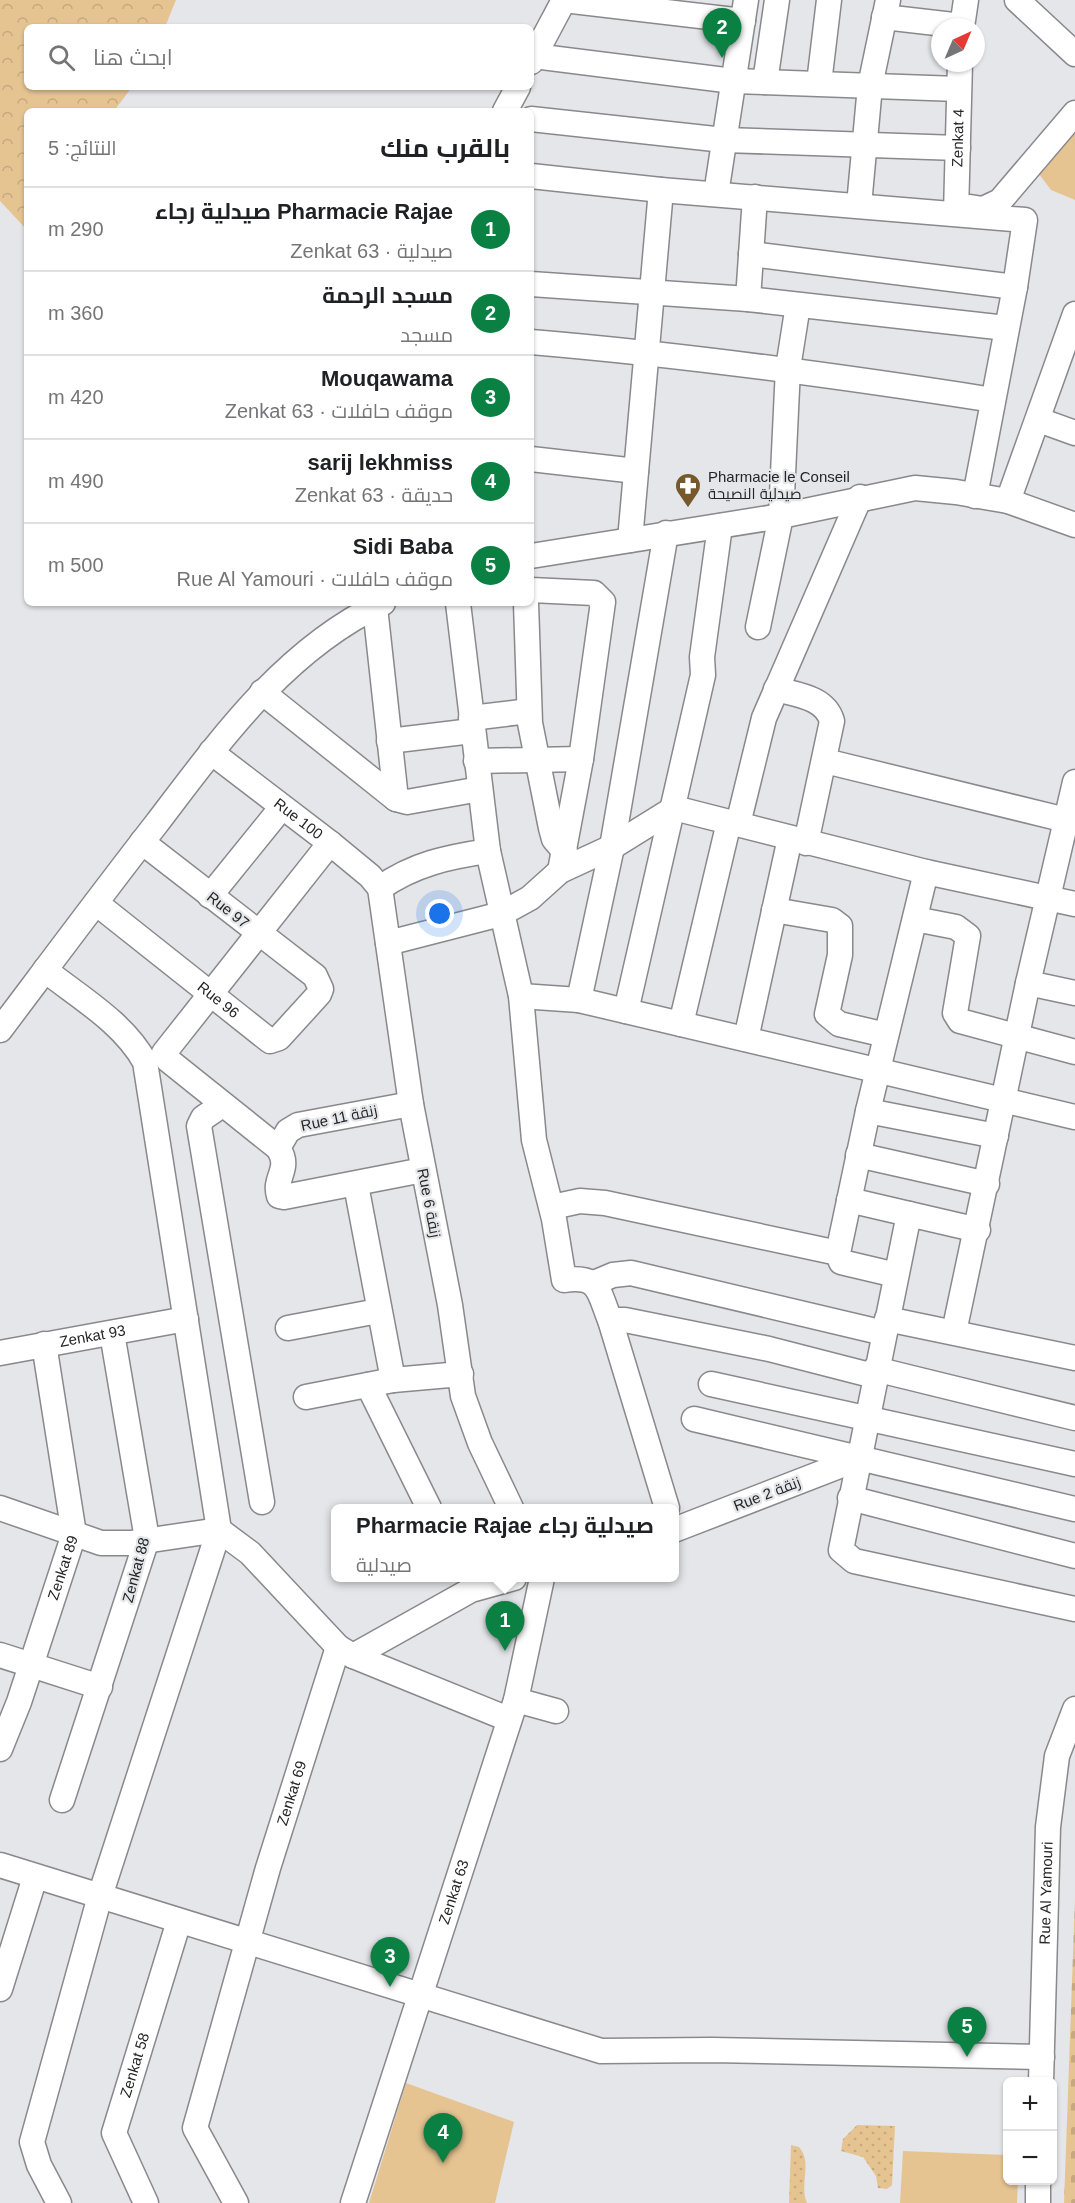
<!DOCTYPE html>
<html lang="ar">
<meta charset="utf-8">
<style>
body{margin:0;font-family:Helvetica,Cairo,sans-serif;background:#f6f6f6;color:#202124;direction:rtl}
.controls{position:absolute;right:18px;bottom:18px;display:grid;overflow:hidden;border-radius:9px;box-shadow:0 2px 4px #0004}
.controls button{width:54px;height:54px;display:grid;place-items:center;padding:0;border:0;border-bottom:2px solid #e0e0e0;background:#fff;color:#202124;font:30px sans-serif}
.compass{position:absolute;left:931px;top:18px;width:54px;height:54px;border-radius:50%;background:#fff;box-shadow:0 2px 4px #0004;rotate:44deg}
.you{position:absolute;left:440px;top:914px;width:21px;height:21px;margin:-15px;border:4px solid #fff;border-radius:50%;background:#1a73e8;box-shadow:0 0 0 9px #1a73e833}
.badge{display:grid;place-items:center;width:39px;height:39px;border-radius:50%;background:#0b8043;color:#fff;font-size:20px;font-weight:700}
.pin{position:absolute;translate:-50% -50px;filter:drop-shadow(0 2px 3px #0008)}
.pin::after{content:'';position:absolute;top:32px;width:21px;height:18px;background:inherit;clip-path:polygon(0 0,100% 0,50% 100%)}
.popup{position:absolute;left:331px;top:1504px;width:348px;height:78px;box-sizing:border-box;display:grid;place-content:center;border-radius:9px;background:#fff;filter:drop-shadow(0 2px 4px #0005);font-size:20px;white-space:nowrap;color:#757577}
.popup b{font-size:22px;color:#202124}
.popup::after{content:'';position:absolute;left:50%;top:100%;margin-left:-12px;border:12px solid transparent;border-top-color:#fff}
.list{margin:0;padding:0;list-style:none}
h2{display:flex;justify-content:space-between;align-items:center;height:78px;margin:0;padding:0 24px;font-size:26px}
h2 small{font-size:20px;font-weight:400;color:#757577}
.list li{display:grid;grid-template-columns:39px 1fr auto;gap:18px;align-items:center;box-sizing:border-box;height:84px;padding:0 24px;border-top:2px solid #e0e0e0}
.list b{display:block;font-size:22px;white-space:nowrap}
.list p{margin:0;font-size:20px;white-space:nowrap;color:#757577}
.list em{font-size:20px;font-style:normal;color:#757577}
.icon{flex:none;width:33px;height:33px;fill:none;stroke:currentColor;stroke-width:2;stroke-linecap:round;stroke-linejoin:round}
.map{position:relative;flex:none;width:1075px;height:2203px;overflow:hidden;direction:ltr}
.search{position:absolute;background:#fff;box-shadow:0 2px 4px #0004;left:24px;top:24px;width:510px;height:66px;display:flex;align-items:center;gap:15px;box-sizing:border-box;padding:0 21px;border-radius:9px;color:#757577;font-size:22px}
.panel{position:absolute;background:#fff;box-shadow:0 2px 4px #0004;left:24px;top:108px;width:510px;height:498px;border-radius:9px;direction:rtl}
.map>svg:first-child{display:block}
.green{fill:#e6c492}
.forest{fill:url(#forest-crowns)}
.cemetery{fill:url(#cemetery-stones)}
.garden{fill:url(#garden-dots)}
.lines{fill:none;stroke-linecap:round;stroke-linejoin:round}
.minor-casing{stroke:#89898d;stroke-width:27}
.minor{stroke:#fff;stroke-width:24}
.labels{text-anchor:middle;stroke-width:4.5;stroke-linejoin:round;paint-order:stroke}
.street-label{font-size:15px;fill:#242526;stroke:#e5e6ea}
.poi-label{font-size:15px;fill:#242526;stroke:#e5e6ea;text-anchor:start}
</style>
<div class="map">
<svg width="1075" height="2203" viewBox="0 0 1075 2203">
<defs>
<pattern id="forest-crowns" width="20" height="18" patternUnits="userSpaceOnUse" patternTransform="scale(1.5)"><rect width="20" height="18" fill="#e6c492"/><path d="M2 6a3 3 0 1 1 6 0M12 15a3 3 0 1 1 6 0" fill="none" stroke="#c5a87e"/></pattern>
<pattern id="cemetery-stones" width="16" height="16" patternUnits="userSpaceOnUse" patternTransform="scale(1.5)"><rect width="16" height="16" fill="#e6c492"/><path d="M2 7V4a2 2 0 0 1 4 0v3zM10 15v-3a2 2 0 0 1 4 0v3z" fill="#c5a87e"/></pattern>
<pattern id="garden-dots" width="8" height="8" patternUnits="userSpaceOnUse" patternTransform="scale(1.5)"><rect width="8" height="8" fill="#e6c492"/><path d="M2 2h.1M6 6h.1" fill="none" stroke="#c5a87e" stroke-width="1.8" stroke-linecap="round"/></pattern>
</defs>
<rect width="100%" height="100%" fill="#e5e6ea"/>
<path class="green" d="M1075 129V200L1051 190 1036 170Z
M406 2083 514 2122 495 2203H369Z
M903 2151 1007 2155 1008 2180 1018 2181 1017 2203H900Z"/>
<path class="forest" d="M0 0H176L165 27H27V87H132L114 111H27V230L0 201Z"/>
<path class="cemetery" d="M1075 1898V2203H1064Z"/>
<path class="garden" d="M857 2125 895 2126 892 2185 887 2189 878 2188 876 2176 863 2157 841 2151 843 2139Z
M791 2145 799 2147C813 2163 799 2184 807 2203H789Z"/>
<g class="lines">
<defs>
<g id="minor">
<path d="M564 0 743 21"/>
<path d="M1017 0 1075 54"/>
<path d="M884 17 962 26"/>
<path d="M962 27 966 0"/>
<path d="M534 56 733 81 958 89"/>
<path d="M531 62 564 0"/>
<path d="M765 82 777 0"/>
<path d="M819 83 829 0"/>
<path d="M505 111 518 87"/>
<path d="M531 119 724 140 958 148"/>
<path d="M531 176 661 190 1025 220 1015 287 975 496"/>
<path d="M716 194 746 0"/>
<path d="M859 205 870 86 888 0"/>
<path d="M970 207 983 209 1000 201 1075 113"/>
<path id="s1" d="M956 213 960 63"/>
<path d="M751 254 1015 287"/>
<path d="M531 284 748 299 1006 328"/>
<path d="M748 299 755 197"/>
<path d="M531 342C686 355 839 376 993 400"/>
<path d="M1039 420 1075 433"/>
<path d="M531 459 636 471"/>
<path d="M1008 501 1075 314"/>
<path d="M630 540 661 190"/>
<path d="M531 556 781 516 915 488 956 492 1008 501 1075 525"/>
<path d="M531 590 594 593 603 602 581 759 560 871"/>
<path d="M458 603 488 851 521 996 534 1140 554 1219 564 1280C600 1275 598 1291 610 1320L667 1508"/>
<path d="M526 603 530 723 551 828 554 839 565 852"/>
<path d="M375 607 396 799"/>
<path d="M758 627 781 516 788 368 798 305"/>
<path d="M776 689C797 695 825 697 832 721L806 843"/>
<path d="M262 692 396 799 407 802 480 789"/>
<path d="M471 718 529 711"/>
<path d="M389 741 472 731"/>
<path id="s2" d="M211 752 330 843 370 876 380 888"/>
<path d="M476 761 581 759"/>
<path d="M825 761 1066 820"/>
<path d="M738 824 764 718 860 497"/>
<path d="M330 843 164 1053 168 1060 278 1148C292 1169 273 1177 279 1196L284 1197 423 1170"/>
<path d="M380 888 411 1104 450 1305 463 1396 480 1443 511 1508"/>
<path d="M380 888C414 864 448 857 488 851"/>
<path d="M210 896 282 807"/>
<path id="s3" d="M96 903 270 1041 279 1038 319 994 321 989 315 976 142 842"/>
<path d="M774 910 832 920 840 926V955L827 1014 839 1024 886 1035"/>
<path d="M915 919 956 927 968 936 955 1013 960 1021 1075 1052"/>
<path d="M388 943 501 914 530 898 560 871 612 847 670 811 682 810 926 872 1075 904"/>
<path d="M45 970C79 997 124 1023 145 1062L219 1530 100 1896 32 2142 39 2165 59 2203"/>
<path d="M1028 983 1075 993"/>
<path d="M521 996 579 1000 1075 1117"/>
<path d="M579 1000 612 847 666 533"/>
<path d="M626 1011 703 675 702 657 720 526"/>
<path d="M681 1024 729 822"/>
<path d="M0 1030C52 961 104 891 157 823 221 739 285 649 383 603"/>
<path d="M746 1039 790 838"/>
<path d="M222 1105 203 1118 199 1126 262 1502"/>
<path d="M868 1111 996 1136"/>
<path d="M278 1148 288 1131 298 1125 411 1104"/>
<path d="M858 1155 987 1184"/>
<path d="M356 1185 393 1380"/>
<path d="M849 1200 909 1214"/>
<path d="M552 1207 580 1201 605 1203 838 1253"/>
<path d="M978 1230 909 1214 841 1550 854 1561 1075 1609"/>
<path d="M896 1275 841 1262 838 1253 868 1111 926 872"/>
<path d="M594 1283 613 1275 631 1273 884 1333"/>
<path d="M887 1319 1075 1358"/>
<path d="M610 1320H625L769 1349 874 1376"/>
<path d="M288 1328 378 1311"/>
<path d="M954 1332 1028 983 1075 782"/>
<path id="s4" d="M0 1353 186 1319"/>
<path d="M875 1369 1075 1418"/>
<path d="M711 1384 1075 1464"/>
<path d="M368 1385 429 1508"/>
<path d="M306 1397 393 1380 461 1374"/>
<path d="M694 1419 1075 1509"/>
<path d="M850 1498 1075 1556"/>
<path d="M0 1508 101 1543H131L219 1530 250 1553 338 1647 353 1656 508 1719"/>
<path d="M674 1530 860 1458"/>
<path d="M0 1655 100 1687"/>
<path d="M353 1656 471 1590 514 1578"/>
<path d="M516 1700 556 1711"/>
<path id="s5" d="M0 1749 19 1702 74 1534 44 1344"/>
<path d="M62 1800 147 1539 112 1333"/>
<path d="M0 1865 601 2051 712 2050 1042 2057"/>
<path d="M0 1989 35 1877"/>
<path id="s6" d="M1041 2082 1048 1827 1057 1756 1075 1709"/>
<path id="s7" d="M146 2203 114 2133 179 1921"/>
<path id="s8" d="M236 2203 195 2128 268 1868 338 1647"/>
<path id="s9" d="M353 2203 516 1700 542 1578"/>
<path d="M1038 2203V2180"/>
</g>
</defs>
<use href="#minor" class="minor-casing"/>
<use href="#minor" class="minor"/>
</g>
<defs>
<symbol id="pharmacy-pin" viewBox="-11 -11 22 30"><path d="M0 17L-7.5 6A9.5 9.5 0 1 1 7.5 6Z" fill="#75592c" stroke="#e5e6ea"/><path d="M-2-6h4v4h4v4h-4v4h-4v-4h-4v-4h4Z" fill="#fff"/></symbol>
</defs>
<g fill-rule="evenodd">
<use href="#pharmacy-pin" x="673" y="471" width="30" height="40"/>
</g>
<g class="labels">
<g class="street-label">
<text dy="5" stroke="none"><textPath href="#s1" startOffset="75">Zenkat 4</textPath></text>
<text dy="5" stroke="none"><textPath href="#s2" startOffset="110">Rue 100</textPath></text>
<text transform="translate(228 910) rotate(38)" y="5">Rue 97</text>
<text dy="5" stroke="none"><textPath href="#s3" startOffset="156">Rue 96</textPath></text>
<text transform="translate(339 1118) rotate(-12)" y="5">Rue 11 زنقة</text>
<text transform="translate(429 1203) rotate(79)" y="5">Rue 6 زنقة</text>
<text dy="5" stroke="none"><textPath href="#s4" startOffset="94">Zenkat 93</textPath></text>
<text transform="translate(767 1494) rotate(-21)" y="5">Rue 2 زنقة</text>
<text dy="5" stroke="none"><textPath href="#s5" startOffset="192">Zenkat 89</textPath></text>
<text transform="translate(136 1570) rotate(-75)" y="5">Zenkat 88</text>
<text dy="5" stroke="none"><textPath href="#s8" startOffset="434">Zenkat 69</textPath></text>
<text dy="5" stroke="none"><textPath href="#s9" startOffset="327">Zenkat 63</textPath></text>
<text dy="5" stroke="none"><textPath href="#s6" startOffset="189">Rue Al Yamouri</textPath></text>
<text dy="5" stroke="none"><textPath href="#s7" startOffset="148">Zenkat 58</textPath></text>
</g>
<g class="poi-label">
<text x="708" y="482">Pharmacie le Conseil<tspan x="708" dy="17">صيدلية النصيحة</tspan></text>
</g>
</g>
</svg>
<div class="controls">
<button>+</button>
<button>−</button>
</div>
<svg class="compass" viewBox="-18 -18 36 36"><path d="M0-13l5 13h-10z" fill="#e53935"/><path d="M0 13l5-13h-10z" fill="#757577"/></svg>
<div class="you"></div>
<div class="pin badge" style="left:505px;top:1651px">1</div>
<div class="popup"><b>Pharmacie Rajae صيدلية رجاء</b>صيدلية</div>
<div class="pin badge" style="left:722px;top:58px">2</div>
<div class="pin badge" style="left:390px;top:1987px">3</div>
<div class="pin badge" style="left:443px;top:2163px">4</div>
<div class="pin badge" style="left:967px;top:2057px">5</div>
<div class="search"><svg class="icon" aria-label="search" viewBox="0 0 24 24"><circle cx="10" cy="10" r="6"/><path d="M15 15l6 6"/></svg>ابحث هنا</div>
<section class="panel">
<h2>بالقرب منك<small>النتائج: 5</small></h2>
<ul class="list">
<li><span class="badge">1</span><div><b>Pharmacie Rajae صيدلية رجاء</b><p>صيدلية · Zenkat 63</p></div><em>290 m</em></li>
<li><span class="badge">2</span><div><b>مسجد الرحمة</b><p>مسجد</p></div><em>360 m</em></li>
<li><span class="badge">3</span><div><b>Mouqawama</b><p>موقف حافلات · Zenkat 63</p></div><em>420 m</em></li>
<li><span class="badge">4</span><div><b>sarij lekhmiss</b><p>حديقة · Zenkat 63</p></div><em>490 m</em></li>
<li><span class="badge">5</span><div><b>Sidi Baba</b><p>موقف حافلات · Rue Al Yamouri</p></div><em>500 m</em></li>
</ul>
</section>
</div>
